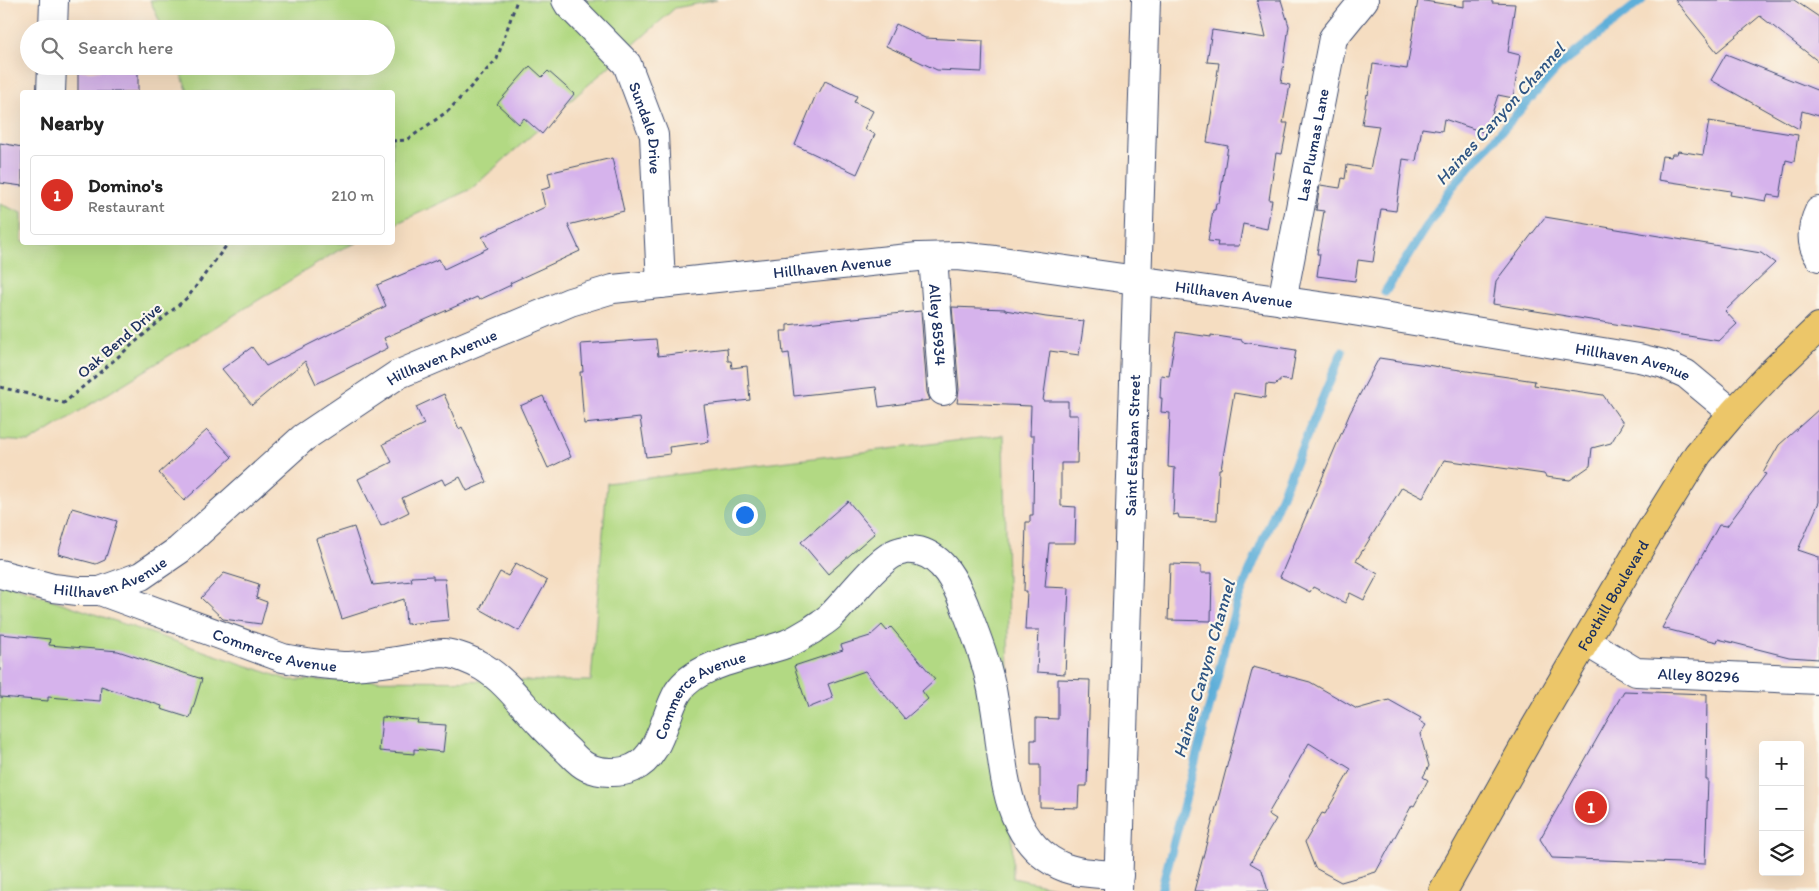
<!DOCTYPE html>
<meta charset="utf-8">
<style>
body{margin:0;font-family:Itim,sans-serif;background:#f2f2f2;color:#222}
.controls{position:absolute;right:15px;bottom:15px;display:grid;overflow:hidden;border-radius:5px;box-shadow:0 5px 20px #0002}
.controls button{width:45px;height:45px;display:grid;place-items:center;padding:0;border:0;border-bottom:1px solid #e0e0e0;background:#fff;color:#222;font:25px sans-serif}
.you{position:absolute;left:744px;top:514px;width:18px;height:18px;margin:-12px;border:4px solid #fff;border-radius:50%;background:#1a73e8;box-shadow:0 0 0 8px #1a73e833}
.badge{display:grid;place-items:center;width:32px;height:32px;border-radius:50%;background:#d93025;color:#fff;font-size:16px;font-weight:700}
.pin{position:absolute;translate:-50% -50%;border:2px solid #fff;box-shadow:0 1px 5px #0006}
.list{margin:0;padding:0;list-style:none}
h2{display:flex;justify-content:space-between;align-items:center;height:65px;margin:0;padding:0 20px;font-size:21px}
h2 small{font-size:16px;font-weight:400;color:#767676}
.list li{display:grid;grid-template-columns:32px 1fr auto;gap:15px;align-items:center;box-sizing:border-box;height:80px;margin:0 10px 10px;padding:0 10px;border:1px solid #e0e0e0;border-radius:5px}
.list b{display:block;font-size:19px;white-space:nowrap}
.list p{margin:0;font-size:16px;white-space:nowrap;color:#767676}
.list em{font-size:16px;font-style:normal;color:#767676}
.icon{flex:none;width:28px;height:28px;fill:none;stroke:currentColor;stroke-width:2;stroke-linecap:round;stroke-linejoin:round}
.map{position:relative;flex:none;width:1819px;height:891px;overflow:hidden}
.search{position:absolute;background:#fff;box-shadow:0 5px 20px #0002;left:20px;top:20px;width:375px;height:55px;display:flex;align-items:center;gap:12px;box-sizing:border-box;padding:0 18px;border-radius:28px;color:#767676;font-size:19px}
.panel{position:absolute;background:#fff;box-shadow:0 5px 20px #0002;left:20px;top:90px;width:375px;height:155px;border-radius:5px}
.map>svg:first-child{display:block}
.green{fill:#b2d983;stroke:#668470}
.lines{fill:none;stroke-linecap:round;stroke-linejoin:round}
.stream{stroke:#5eafd9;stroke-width:9}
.building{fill:#d6b3ec}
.minor-casing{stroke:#3c496d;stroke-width:30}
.major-casing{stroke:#3c496d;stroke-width:30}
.path{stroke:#3c496d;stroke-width:3;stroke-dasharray:4 4;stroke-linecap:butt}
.minor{stroke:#fff;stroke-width:28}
.major{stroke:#ecc669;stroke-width:28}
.labels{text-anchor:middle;stroke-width:4.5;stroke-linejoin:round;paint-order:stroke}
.street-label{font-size:16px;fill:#1b2f5e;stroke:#fbf7ec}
.water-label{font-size:18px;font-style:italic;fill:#2f5583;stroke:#fbf7ec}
</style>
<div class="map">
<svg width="1819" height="891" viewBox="0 0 1819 891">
<rect width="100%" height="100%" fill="#fbf7ec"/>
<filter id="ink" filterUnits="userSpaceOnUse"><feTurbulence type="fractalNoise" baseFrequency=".02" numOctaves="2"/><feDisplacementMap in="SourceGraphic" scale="10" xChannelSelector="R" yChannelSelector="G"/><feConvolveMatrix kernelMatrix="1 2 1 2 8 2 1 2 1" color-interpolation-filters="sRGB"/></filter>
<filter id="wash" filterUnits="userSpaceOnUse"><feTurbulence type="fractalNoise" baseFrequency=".0096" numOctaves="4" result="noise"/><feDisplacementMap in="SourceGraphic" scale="20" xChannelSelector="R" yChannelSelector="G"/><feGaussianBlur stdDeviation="1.12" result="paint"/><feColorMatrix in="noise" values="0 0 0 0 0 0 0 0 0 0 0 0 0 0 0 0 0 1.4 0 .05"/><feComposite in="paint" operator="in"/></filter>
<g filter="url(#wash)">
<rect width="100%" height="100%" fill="#f5ddc1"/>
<path class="green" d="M150 0H717L675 8 471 189 393 225 392 92H188L178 66H386V29H163Z
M0 204 22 213V242L356 243 339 250 30 442 0 440Z
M1004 435 1013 878 1072 891H0V582L289 680 591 681 607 483Z"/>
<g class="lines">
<path class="stream" d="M1385 292 1452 187 1559 66 1642 0
M1161 891 1237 602 1342 352"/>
</g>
<g id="blocks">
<path class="building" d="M1257 0H1281L1289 26 1281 83 1290 85 1283 123H1288L1282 154 1276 153 1269 200H1272L1267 229 1243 224 1239 246H1217L1218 242 1208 241 1213 210H1215L1216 203H1219L1228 146 1207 142 1219 63 1207 62 1212 30 1266 38Z
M1418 0 1464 7V0H1492V3L1515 4 1508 52 1520 55 1513 98 1498 95 1486 133 1444 119 1442 131 1422 128 1416 161 1403 159 1396 211 1381 209 1373 262 1358 260 1355 281 1317 276 1320 254H1317L1324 211 1316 210 1320 185 1340 188 1342 178 1345 179 1347 165 1370 169 1379 126 1362 124 1367 94 1368 95 1373 64 1407 69Z
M1675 0H1794L1819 17V62L1760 16 1717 52Z
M896 24 925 38 983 41 982 72 937 70 886 46Z
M1726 54 1819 91V116L1802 111 1799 129 1711 80Z
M100 66H138V92H78V71H100Z
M530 66 542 77 548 71 574 94 542 134 524 118 519 124 497 104Z
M825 81 857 96 854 102 873 111 864 129 875 134 857 174 795 145 817 92 819 93Z
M1709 121 1798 135 1794 162 1786 160 1780 197 1768 195 1766 201 1730 195 1731 191 1658 180 1662 156 1671 157 1672 154H1677L1678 151 1703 155Z
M0 143 22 147V186L0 183Z
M612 158 624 211 568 225 580 251 510 283 511 285 479 300 477 297 384 338 388 348 316 384 305 361 252 405 222 369 252 347 266 366 386 306 377 285 439 259 444 269 488 248 482 237 545 207 541 190 551 187 548 173Z
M1545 217 1761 253 1775 263 1725 311 1737 324 1719 341 1493 304 1496 281Z
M952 307 1005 309V310L1046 317 1084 321 1079 355 1050 351 1043 401H1068V415H1078L1077 463H1061V506L1076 507 1075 543H1049L1045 587 1069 588 1065 674 1037 672 1039 630H1025L1027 591H1024L1026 522H1030V515H1033L1034 436H1030L1031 406 957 403 959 390Z
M921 311 927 392 930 400 879 407 876 387 794 396 789 353 783 354 781 331H787V325Z
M1176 332 1211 337V335L1242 340V342L1296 350 1291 381 1280 379V382H1277L1276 385 1266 384 1265 398 1234 393 1221 469H1219L1217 520 1179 518 1178 514 1173 515 1175 468 1168 467 1170 413 1161 412 1162 398H1160L1161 375 1169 376Z
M656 339 658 356 727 348 728 361H731L732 368 747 366 750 400 704 405 709 442 669 447 670 454 646 457 640 418 584 424 580 372H583L581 344Z
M1379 358 1535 381 1534 385 1603 395 1623 423 1611 443 1592 448 1590 466 1570 480 1546 477 1544 474 1444 460 1423 498 1402 487 1356 561 1378 574 1364 600 1350 593 1345 603 1313 587 1310 592 1280 577 1350 413Z
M444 394 459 429 462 427 487 482 467 491 460 477 445 485 442 479 402 498 409 512 381 526 358 479 392 462 383 444 424 424 416 407Z
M543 396 571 457 548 468 520 406Z
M1819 409V502L1798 550 1819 557V659L1789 657 1718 639 1717 642 1662 628 1719 525 1727 526 1766 474 1763 473 1779 445Z
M207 430 232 457 184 501 159 473Z
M848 501 875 533 828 574 801 542Z
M72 508 117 521 105 560 96 564 58 554Z
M354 527 373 585 412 581 411 577 433 576V579H445L449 620 406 624 404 599 342 619 316 539Z
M516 563 547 581 519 631 480 609 500 572 508 576Z
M1170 564 1201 565V573H1212L1211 621 1168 620Z
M224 573 259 584 256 598 267 602 261 624 223 619 201 598Z
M882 625 887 631 891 627 935 679 922 691 928 699 905 719 865 671 828 684 833 698 808 708 794 666 843 650 841 645 870 636Z
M0 634 50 639 49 645 118 651 202 679 190 718 161 709 162 706 101 686 100 701 48 697V701L0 697Z
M1253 667 1310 682 1357 709 1389 700 1421 718 1419 721 1426 725 1420 734 1429 766 1423 777 1428 780 1414 806 1412 805 1376 872 1341 882 1315 868 1305 842 1322 813 1325 814 1351 769 1309 743 1268 814 1276 819 1250 863 1262 870 1268 891H1194Z
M1058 679 1090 680 1087 786H1079L1078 808 1040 807V765H1031V740H1036V718L1058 719Z
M1624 691 1707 694 1706 780H1708L1705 864 1552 858 1540 839Z
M382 717 418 720 417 723 446 725 443 752 414 749V754L379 751Z"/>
</g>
</g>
<g filter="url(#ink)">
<use href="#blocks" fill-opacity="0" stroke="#3c496d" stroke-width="1"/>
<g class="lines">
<defs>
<g id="minor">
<path id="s1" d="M566 0 569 5 627 64 654 135 661 284"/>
<path d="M53 29 54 0"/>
<path d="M51 92 52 66"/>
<path d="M1819 211C1812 226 1809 242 1819 257"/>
<path id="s2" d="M933 257 943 391"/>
<path id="s3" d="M1282 301 1333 38 1364 0"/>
<path id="s4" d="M0 574 53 588 78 591H100L141 576 179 550 303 438 397 375 570 302 613 289 918 257 958 256 995 260 1341 309 1639 358 1664 364 1686 374 1733 413"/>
<path id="s5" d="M100 591 283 658C305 662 326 666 349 666 370 665 393 662 414 658 423 657 434 653 444 653 456 654 473 661 483 667 506 681 521 703 539 722 547 731 556 739 564 747 571 753 578 763 587 767 600 773 620 774 633 768 661 756 664 715 678 692 697 662 754 656 786 644 795 641 803 635 812 630 818 625 826 621 831 616 848 600 880 555 901 551 906 549 913 550 919 551 944 558 955 582 964 604 976 635 989 667 994 701 1005 759 999 842 1066 868 1083 874 1101 874 1119 875"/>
<path id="s6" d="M1586 642 1636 672 1819 680"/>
<path id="s7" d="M1118 891 1146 0"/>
</g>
<g id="major">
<path id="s8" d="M1443 891 1534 729 1647 536 1698 454 1733 413 1770 374 1819 327"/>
</g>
</defs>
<use href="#minor" class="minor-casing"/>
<use href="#major" class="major-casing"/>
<path class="path" d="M392 141 407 140 448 111 497 59 517 0
M0 387 64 403 188 297 229 242"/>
<use href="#minor" class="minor"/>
<use href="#major" class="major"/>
</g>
</g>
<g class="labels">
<g class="street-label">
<text dy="6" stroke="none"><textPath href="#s1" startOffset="156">Sundale Drive</textPath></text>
<text dy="6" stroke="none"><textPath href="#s3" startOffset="159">Las Plumas Lane</textPath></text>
<text dy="6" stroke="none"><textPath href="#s4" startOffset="925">Hillhaven Avenue</textPath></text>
<text dy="6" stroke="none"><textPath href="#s4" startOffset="1330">Hillhaven Avenue</textPath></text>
<text dy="6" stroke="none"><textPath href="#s2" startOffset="68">Alley 85934</textPath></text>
<text transform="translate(119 340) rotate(-41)" y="6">Oak Bend Drive</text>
<text dy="6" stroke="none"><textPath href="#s4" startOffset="520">Hillhaven Avenue</textPath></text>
<text dy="6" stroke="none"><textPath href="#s4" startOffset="1735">Hillhaven Avenue</textPath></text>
<text dy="6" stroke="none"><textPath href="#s7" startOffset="446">Saint Estaban Street</textPath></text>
<text dy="6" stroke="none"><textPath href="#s4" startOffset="115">Hillhaven Avenue</textPath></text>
<text dy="6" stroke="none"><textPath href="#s8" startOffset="341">Foothill Boulevard</textPath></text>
<text dy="6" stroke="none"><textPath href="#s5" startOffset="185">Commerce Avenue</textPath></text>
<text dy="6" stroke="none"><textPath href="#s6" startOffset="121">Alley 80296</textPath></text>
<text dy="6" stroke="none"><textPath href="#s5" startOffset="695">Commerce Avenue</textPath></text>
</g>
<g class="water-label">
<text transform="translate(1500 114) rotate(-48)" y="6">Haines Canyon Channel</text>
<text transform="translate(1204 669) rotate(-74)" y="6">Haines Canyon Channel</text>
</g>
</g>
</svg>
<div class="controls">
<button>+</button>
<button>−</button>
<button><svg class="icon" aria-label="layers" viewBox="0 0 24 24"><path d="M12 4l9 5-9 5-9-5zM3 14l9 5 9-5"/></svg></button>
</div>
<div class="you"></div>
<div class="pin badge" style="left:1591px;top:807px">1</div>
<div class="search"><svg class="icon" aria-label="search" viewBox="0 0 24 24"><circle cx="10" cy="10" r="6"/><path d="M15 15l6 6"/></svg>Search here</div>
<section class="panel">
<h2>Nearby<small></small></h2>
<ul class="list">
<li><span class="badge">1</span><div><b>Domino's</b><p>Restaurant</p></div><em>210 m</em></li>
</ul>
</section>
</div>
